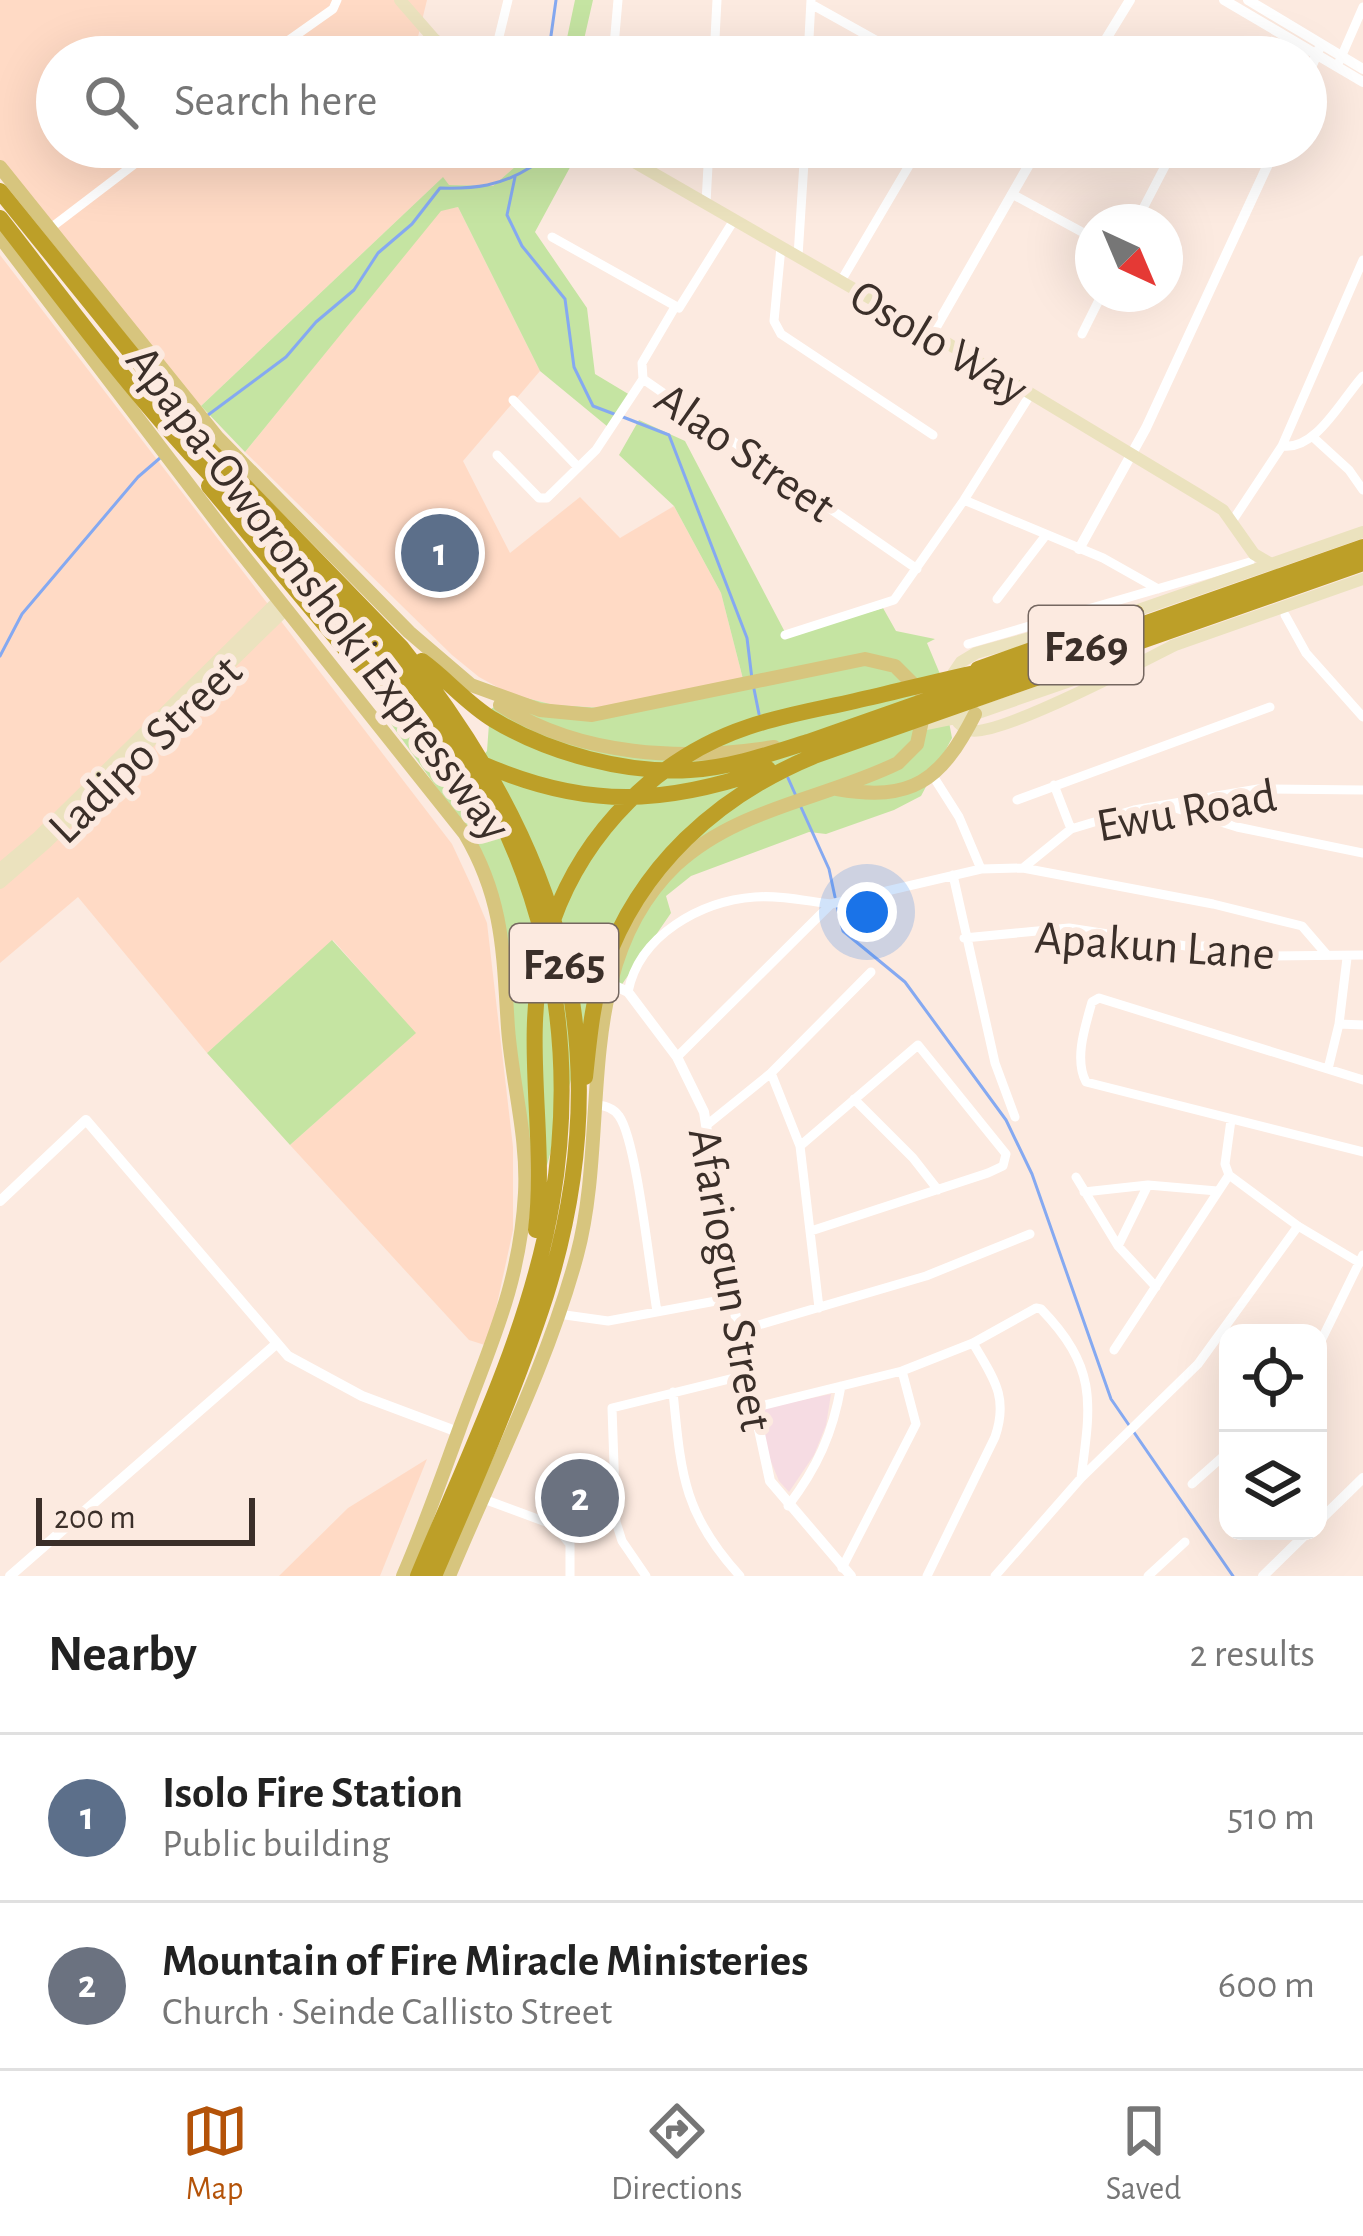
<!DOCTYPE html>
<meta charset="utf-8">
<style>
body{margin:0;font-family:"Alegreya Sans",sans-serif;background:#f6f6f6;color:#222}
.controls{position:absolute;right:36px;bottom:36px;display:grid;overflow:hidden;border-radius:24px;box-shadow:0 12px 48px #0002}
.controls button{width:108px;height:108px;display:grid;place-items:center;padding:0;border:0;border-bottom:3px solid #e0e0e0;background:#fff;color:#222;font:60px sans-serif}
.compass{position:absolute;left:1075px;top:204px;width:108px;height:108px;border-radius:50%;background:#fff;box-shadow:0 12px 48px #0002;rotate:136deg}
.scale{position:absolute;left:36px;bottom:30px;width:219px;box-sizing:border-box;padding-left:12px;border:6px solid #3b2f29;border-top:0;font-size:33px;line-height:42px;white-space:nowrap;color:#3b2f29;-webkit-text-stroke:9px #fceae0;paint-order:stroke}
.you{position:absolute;left:867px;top:912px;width:42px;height:42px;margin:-30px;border:9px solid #fff;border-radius:50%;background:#1a73e8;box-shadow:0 0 0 18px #1a73e833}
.badge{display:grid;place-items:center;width:78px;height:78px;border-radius:50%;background:#b45309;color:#fff;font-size:39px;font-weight:700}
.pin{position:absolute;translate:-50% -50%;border:6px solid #fff;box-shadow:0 3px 12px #0006}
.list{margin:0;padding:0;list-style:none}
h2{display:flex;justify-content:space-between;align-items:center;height:156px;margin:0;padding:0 48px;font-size:51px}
h2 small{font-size:39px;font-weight:400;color:#767676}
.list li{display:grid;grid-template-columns:78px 1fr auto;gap:36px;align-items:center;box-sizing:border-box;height:168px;padding:0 48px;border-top:3px solid #e0e0e0}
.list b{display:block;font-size:45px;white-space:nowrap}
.list p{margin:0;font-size:39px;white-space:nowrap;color:#767676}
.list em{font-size:39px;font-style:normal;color:#767676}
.icon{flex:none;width:66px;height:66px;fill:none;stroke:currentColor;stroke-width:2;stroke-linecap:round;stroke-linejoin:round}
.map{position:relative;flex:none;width:1363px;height:1576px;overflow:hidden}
.search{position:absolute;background:#fff;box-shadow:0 12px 48px #0002;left:36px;right:36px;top:36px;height:132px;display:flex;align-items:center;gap:30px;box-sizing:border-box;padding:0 42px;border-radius:66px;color:#767676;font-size:45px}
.sheet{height:492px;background:#fff}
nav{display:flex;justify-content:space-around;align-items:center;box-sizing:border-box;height:168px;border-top:3px solid #e0e0e0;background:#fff;font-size:33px;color:#767676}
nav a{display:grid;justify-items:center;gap:6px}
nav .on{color:#b45309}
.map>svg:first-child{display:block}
.built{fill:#ffdac5}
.education{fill:#f6dce3}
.green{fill:#c5e4a2}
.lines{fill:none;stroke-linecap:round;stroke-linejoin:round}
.stream{stroke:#85a9f1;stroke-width:3}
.minor{stroke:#fff;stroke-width:9}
.tertiary{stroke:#fff;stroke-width:10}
.secondary{stroke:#ebe2be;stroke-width:12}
.primary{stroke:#d7c57e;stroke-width:14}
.motorway{stroke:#bd9f28;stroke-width:16}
.labels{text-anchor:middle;stroke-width:12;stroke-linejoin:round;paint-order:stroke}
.shield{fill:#fceae0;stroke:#756760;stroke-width:3}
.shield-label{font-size:45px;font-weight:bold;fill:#3b2f29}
.street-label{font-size:48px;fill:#3b2f29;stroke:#fceae0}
</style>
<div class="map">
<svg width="1363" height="1576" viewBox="0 0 1363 1576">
<rect width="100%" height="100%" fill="#fceae0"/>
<path class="built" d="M0 0H427L413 57H57V147H522L525 158 493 186 448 185 442 178 201 406 97 286 0 165Z
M458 207 540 371 463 461 510 553 580 497 620 538 674 506 721 593 743 679 603 708 554 705 510 694 479 677 452 655 245 452 441 210Z
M0 255 452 844 472 887 487 923 513 1147V1230L488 1346 469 1340 290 1145 415 1033 333 940 207 1053 78 897 0 963Z
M427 1459 380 1576H279L348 1508Z"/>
<path class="education" d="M831 1394 826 1425 814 1455 789 1492 779 1481 767 1452 759 1409Z"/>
<path class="green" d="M575 0H593L580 57H563Z
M525 147H581L535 232 587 308 595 374 635 398 608 427 540 371 458 207 441 211 245 452 201 406 443 177 449 185 493 186 525 158Z
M639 420 685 441 787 636 883 608 896 631 935 639 927 643 940 674 952 738 921 796 894 810 826 834 809 832 691 876 666 896 671 913 581 1044 547 1165 525 1180 509 973 473 838 391 724 397 717 465 777 487 751 490 710 510 694 554 705 603 708 743 679 721 593 674 506 619 455Z
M332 940 416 1033 290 1145 207 1053Z"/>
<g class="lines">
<path class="stream" d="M548 57 556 0
M515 177 507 215 522 246 565 299 574 367 593 406 614 414
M208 415 286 357 316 322 354 290 378 253 412 224 440 188C475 189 501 186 531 167L534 147
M623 417 669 435 747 638 752 679
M0 656 22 614 138 477 160 458
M754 689 759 714
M788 778 796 796
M800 805 829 869 835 897
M837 906 843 931 905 982 1006 1120 1032 1174 1111 1399 1233 1576"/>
<path class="minor" d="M811 4 906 57
M265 57 333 9 337 0
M494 57 508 0
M613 57 618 0
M714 57 717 0
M808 57 811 0
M1339 62 1363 7
M1012 194 1093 238
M706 203 709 147
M1136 222 1175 147
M48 230 157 147
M552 237 679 308 734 220
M781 247 774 321 781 334 933 435
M798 256 805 147
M841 281 920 147
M675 307 642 363 643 379 917 569
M1082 334 1102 294
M513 400 578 467
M1314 438 1349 470 1363 490
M1282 446C1316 451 1341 400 1363 376
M497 455 539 498H547L596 450 643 379
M964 500 1103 558 1158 589
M1233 520 1282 446 1363 260
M997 599 1046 535
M1285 615 1306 653 1363 717
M785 635 894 600 964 500 1030 395
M968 644 1250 562
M933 776 959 817 981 869
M1054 785 1071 829
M1017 800 1270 707
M1172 807 1237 827 1363 853
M1023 868 1071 829 1134 810 1258 789 1363 790
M953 875 995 1063 1015 1117
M964 938 1069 928 1186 946H1220L1261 956 1363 955
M628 992C639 935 701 901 755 897 780 895 806 901 831 904
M1339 1024 1363 1025
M677 1057 831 904 981 869 1023 868 1213 904 1302 926 1327 955
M1328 1069 1339 1024 1347 958
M771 1073 800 1146 819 1308
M1363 1080 1099 998 1092 1002C1085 1027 1074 1059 1086 1082L1363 1152
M854 1099 913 1158 938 1190
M594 1104C604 1106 613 1107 619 1116 637 1141 650 1273 657 1311
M1231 1120 1225 1164 1229 1175 1298 1226 1360 1263
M708 1124 771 1073 871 972
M800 1146 918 1045 1006 1154 1003 1166 988 1173 811 1231
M1076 1177 1118 1246 1156 1287
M1084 1192 1148 1185 1217 1191
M1118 1246 1148 1185
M558 1314 608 1321 732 1298
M738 1331 926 1276 1030 1234
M1318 1347 1363 1255
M1114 1350 1229 1175
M673 1392C681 1473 683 1514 740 1576
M752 1408 902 1371 973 1343 1036 1308 1041 1309C1098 1368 1091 1403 1081 1478
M1192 1484 1228 1452
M481 1498 554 1525 570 1544V1576
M788 1506C817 1468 833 1433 841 1386
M842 1568 916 1424 902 1371
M646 1576 622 1541 616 1522 612 1408 746 1375
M927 1576 995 1437C1009 1396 993 1378 973 1343
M995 1576 1081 1478 1198 1364 1298 1226
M1148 1576 1185 1542"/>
<path class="tertiary" d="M1224 0 1363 82
M1248 0 1363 69
M1095 57 1130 0
M1306 79 1319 49
M932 334 1039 147
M1079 549 1146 428 1276 147
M611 984 628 992 677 1057 704 1112 738 1331 770 1481 851 1576
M0 1201 86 1120 288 1356 362 1396 458 1432
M1318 1522 1363 1478
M10 1576 275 1345
M1263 1576 1309 1531"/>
<path class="secondary" d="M400 0 434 39 456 57
M608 147 932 334 1199 495 1223 510 1254 554 1273 565
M1127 614 1363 532
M1172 646 1363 579
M948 681 961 662 976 653 1101 618
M946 701C951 712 956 725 969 730 994 740 1142 661 1175 645
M926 724 975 714 1119 664
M0 869 38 837 278 601
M0 883 46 843 286 609"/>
<path class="primary" d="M0 167 217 437 409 632 471 685 540 710 592 715 865 659 895 666 919 690
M0 237 224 531 465 834C504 900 503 954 508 1028 512 1083 528 1137 525 1193 520 1285 490 1345 459 1430 441 1479 424 1528 403 1576
M500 705C580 757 683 761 774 747
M837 789C912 802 941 781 975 714
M449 1576C493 1470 547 1366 577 1255 611 1128 570 966 676 865 737 808 825 799 898 763L917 744 924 711"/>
<path class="motorway" d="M0 191 207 447 401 647C559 844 624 1046 546 1295 515 1391 474 1483 434 1576
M0 218C65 301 128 388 200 464 276 545 362 619 431 707 541 849 582 1026 552 1202 530 1332 468 1455 418 1576
M209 486 352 657 410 715 457 751
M422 661C447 679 467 704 494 720 549 753 626 774 690 770 730 768 770 754 808 742L1363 547
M978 669 1136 613
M485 765C587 809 665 805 768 769
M553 920C585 831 658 757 748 727 783 715 820 709 855 701 900 691 944 679 989 670
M585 1077C589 1041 592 1002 604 967 639 867 717 796 814 756L1363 563
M536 1230C547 1137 522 1043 544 951"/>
</g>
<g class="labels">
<g class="shield">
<rect x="1029" y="606" width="114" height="78" rx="9"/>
<rect x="510" y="924" width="108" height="78" rx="9"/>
</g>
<g class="shield-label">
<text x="1086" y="661">F269</text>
<text x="564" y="979">F265</text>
</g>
<g class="street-label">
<text transform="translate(940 341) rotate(31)" y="17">Osolo Way</text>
<text transform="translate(746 451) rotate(35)" y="17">Alao Street</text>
<text transform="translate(320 592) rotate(53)" y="17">Apapa-Oworonshoki Expressway</text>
<text transform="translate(144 748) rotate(-44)" y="17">Ladipo Street</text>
<text transform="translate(1186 809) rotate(-10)" y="17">Ewu Road</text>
<text transform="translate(1155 944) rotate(4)" y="17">Apakun Lane</text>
<text transform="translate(732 1279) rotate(80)" y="17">Afariogun Street</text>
</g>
</g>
</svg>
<div class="controls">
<button><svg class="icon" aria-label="locate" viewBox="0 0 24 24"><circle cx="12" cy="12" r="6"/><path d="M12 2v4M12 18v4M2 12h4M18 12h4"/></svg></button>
<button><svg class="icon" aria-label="layers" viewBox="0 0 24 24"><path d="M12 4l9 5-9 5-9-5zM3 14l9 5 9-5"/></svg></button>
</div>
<svg class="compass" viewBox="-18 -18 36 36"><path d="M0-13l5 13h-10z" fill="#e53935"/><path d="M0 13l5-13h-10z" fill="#767676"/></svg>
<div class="scale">200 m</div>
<div class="you"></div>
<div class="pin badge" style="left:440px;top:553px;background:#5c6f8a">1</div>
<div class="pin badge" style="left:580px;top:1498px;background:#6b7280">2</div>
<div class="search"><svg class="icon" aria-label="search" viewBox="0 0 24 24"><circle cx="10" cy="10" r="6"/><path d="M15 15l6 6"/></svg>Search here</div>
</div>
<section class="sheet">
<h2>Nearby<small>2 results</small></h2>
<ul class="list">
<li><span class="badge" style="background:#5c6f8a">1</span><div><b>Isolo Fire Station</b><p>Public building</p></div><em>510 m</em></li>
<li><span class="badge" style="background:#6b7280">2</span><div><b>Mountain of Fire Miracle Ministeries</b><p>Church · Seinde Callisto Street</p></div><em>600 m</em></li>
</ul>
</section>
<nav>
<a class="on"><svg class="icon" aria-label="map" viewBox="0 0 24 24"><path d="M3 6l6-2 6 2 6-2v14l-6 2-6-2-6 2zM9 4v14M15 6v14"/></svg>Map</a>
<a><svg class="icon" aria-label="directions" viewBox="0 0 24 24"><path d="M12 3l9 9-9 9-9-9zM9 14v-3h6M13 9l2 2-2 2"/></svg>Directions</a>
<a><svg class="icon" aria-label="saved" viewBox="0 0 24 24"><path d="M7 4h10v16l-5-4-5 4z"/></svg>Saved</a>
</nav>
